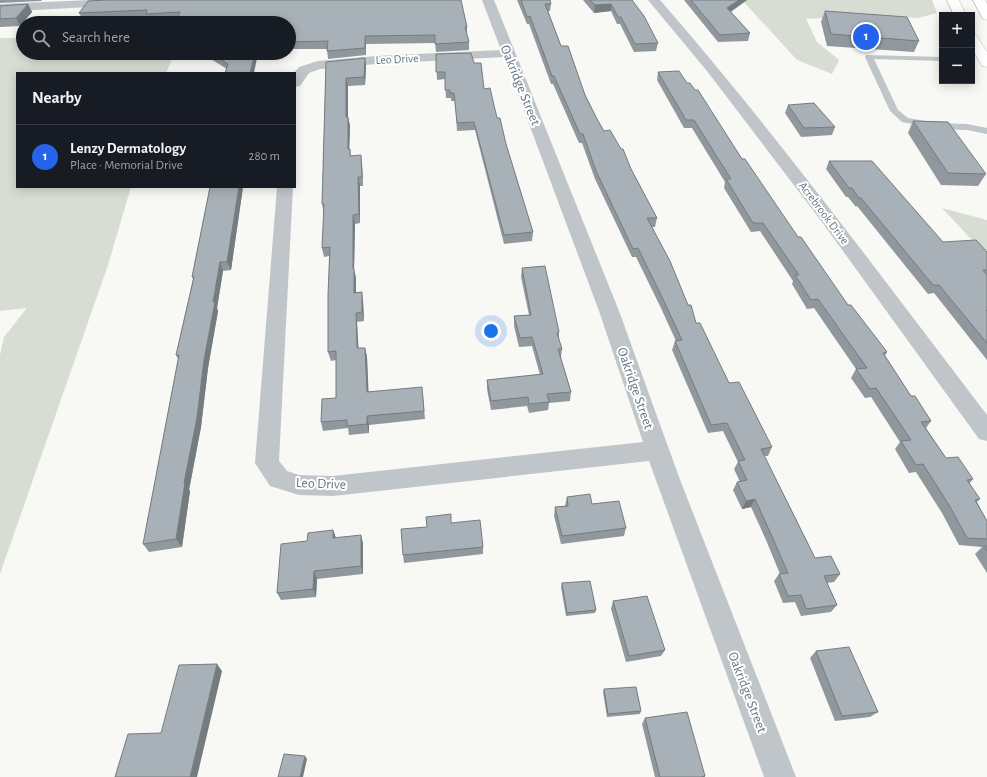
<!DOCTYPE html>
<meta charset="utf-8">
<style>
body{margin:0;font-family:"Alegreya Sans",sans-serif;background:#242831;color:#f1f3f6}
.controls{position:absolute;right:12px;top:12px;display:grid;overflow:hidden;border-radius:0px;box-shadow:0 2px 10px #0003}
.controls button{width:36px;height:36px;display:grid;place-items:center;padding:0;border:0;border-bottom:1px solid #363941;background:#171b24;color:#f1f3f6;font:20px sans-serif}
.you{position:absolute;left:491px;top:331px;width:14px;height:14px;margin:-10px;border:3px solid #fff;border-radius:50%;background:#1a73e8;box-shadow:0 0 0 6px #1a73e833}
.badge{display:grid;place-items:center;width:26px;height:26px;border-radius:50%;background:#2563eb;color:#fff;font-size:13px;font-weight:700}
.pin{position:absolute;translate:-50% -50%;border:2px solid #fff;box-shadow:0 1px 4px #0006}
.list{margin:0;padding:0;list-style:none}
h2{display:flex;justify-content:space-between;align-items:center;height:52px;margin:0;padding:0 16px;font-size:17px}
h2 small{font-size:13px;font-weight:400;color:#9ea1a6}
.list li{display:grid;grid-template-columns:26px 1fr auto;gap:12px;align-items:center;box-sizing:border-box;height:64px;padding:0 16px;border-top:1px solid #363941}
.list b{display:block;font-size:15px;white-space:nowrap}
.list p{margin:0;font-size:13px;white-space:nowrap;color:#9ea1a6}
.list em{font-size:13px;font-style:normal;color:#9ea1a6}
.icon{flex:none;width:22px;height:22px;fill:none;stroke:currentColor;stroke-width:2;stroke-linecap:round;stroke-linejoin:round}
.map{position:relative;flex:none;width:987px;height:777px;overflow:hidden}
.search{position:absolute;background:#171b24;box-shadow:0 2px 10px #0003;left:16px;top:16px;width:280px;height:44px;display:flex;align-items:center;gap:10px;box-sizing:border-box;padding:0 14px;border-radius:22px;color:#9ea1a6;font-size:15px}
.panel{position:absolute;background:#171b24;box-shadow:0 2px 10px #0003;left:16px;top:72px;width:280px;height:116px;border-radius:0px}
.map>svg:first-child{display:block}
.green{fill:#d8ddd4}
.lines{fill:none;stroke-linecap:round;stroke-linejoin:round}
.primary-casing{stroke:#b3b9bd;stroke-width:1}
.lane{fill:#c0c5c9;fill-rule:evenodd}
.street{fill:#c0c5c9;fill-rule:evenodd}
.primary{fill:#fff;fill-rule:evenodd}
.wall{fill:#90989d}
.shaded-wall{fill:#757c80}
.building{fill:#a7b1b7;stroke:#757c80}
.labels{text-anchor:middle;stroke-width:4;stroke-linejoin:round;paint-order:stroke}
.far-street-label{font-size:12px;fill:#617581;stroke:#fff}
.street-label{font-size:14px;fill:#617581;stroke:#fff}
</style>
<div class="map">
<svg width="987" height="777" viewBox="0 0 987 777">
<rect width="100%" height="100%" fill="#f8f8f5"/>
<path class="green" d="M742 0H932L937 13 918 18 871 15 806 19 817 42 839 60 832 74 797 60Z
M0 38H23V53H175L166 73H17V187H131L108 265 0 574V355L4 337 27 308 0 311Z
M942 208 987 220V256Z"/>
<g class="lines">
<defs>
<path id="primary" d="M947 0H959L966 15H954Z
M973 0H985L987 4V20L983 19Z
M972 34 976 35 987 52V67L982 66 972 49Z"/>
</defs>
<use href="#primary" class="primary-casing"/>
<path class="lane" d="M866 55 942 57V61L874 59 898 110 908 118 937 123 967 124 987 128V134L967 130 937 129 902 122 890 111 865 57Z"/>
<path class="street" d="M91 0H167L165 2 161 3 0 12V4Z
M482 0H494L619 311 679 477 796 777H764L649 461 333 496 299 495 270 486 255 463 277 187H293L279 461 287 471 299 475 333 476 643 442 599 311 504 57 376 64 320 69 309 73 300 86 295 87 294 73 299 67 318 61 376 56 501 50Z
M648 0H660C776 133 880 275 987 415V441L979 439 822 222 707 71Z"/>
<use href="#primary" class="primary"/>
</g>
<path class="wall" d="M0 0H42L41 1 0 3Z
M107 0 467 27V35L469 42V50L436 52 435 43 366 44V55L328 59 327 49H289V23H176V20L148 21 147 18 83 20 79 13Z
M517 0H550L551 4 550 11H548L561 46 597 119 604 131 631 169 657 218 655 227H652L696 323 729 383 772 447 768 456H764L815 558 840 574 834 582 827 583 837 605 831 612 801 616 795 602 783 603 774 581 779 574H780L766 540 751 507 742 509 733 490 737 482H740L734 469 738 462 723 431 708 433 672 350 675 341H676L660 306 636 257H632L595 179 582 143H579L553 84H551L529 24H527Z
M583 0H632L658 43 656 51 634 52 620 24H617L611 11 594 13Z
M684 0H747L731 12 750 33 748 41 718 42Z
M28 4 32 12 20 26 0 27V6Z
M825 11 919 41 914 52 827 46 821 22Z
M201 53H258L227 69Z
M436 54 474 63 484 89 497 118 506 144 533 232 532 241 504 244 475 130 457 131 455 101H451V98H446L445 79 437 80Z
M365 58 366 66 365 85 348 86V117L350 126 349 149H350L351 156 362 164 363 186H360V223L355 224 354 270 356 278V292L363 301 364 321 357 322 358 348H365L367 357 368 392 423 396 425 419 369 425V433L349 435 348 428 323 431 321 422 336 398V360L331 361 328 352 329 256 324 257 322 248 324 213 322 204 326 62Z
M658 72 687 83 742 159 798 237 848 305 887 352 885 356 911 396 931 421 926 428 946 458 973 479 969 484 980 499 977 502 987 521V573L975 554 982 547 959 545 942 513 916 472 909 473 895 449 900 442 871 397 865 398 851 378 856 369 814 308 807 309 792 284 793 281 760 231 751 232 724 188 725 182 692 128H684L657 80Z
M788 105 835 127 832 135 801 137 785 113Z
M913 121 986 174 978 186 941 185 908 133Z
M829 161 943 242 987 252V360L934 293 928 294 857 206 856 207 848 197H846L826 169Z
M210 187H243L231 270 223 271 217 308 218 311 208 368 201 427 189 490 190 491 182 547 149 552 143 544 178 359 176 355 193 279 192 277Z
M522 268 559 332V340L562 349 561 358 571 392 570 401 549 403 548 410 529 413 527 406 491 410 487 389V380L540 375 532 346 519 347 514 326V316L529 315 521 277Z
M567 497 592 504 626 528 624 536 561 544 554 516 555 507 565 506Z
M451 523 483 547V554L404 563 403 555 427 527Z
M333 530 336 538 363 543V574L317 579 316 597 281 600 277 593 307 541Z
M562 583 596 610 595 613 566 616 561 587Z
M613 601 665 650 661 656 626 662 611 609Z
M816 651 878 712 870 717 835 721 810 658Z
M604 689 641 711 640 714 607 717 603 692Z
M645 718 705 776V777H655L642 724Z"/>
<path class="shaded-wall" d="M739 0H747L725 15 727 8Z
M28 4 32 12 20 26 16 18Z
M611 4V11L594 13 595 5Z
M365 36 366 44V55L365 48Z
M255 53H258L254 73H250Z
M365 58 366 66 365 85 364 77Z
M346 78 348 86V126L346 117Z
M348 117 350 126 349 157 348 149Z
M361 155 362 164 363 186 362 177Z
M358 177 360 186V223L359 214Z
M239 187H243L231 270 227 262Z
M353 215 355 224 354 270 356 278V302L354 293 353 269Z
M220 262 223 271 217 308 218 311 208 368 201 427 189 490 190 491 182 547 176 539 184 483Z
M362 292 363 301 364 321 362 312Z
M356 313 357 322 359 357 357 348Z
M365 348 367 357 369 401 367 392Z
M367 416 369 425V433L367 424Z
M755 499 751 507 742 509 746 501Z
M333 530 336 538H333Z
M361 535 363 543V574L361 566Z
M314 571 317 579 316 597 313 589Z
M217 664 222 671 197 777H190Z
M305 756 307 759 303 777H300Z"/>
<path class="building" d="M107 0H461L467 27H465L469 42 435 44V35L365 36V48L327 51 328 41 289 42V23H177L176 21 180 12 146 14 147 10 79 13 88 1Z
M521 0H550L551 4H545L561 46H568L585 95 597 119 604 131 610 130 621 149H623L631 169 657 218H647L670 261 688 305H691L696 323H700L729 383 739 382 772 447 761 449 815 558 831 556 840 574 824 576 837 605 806 609 801 595 788 596 779 574 788 573 770 532 755 499 746 501 737 482 747 480 738 461 745 460 727 423 711 425 675 341 682 340 662 297 638 248 633 249 596 171 583 134H580L554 76H552L530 16 527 17Z
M590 0H632L644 16 658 43 635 44 621 17H618L611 4 595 5Z
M691 0H739L727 8 750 33 720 35Z
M28 4 16 18 0 19V6Z
M825 11 907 17 919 41 831 34Z
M211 53H255L250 73H225L228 64Z
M471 53 474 63H481L484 89 490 88 497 118H500L506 144 533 232 504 235 474 122 457 123 454 93H450V90H445V72H436V54Z
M365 58 364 77 346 78V117H348V149H350V156L361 155 362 177H358L359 214 353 215V269H354V293L362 292V312L356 313 357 348H365L367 392 422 387 424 411 367 416V424L347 426V420L321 422 322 399 336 398V351L328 352V295L330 247 322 248 324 204H322L326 62Z
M679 71 687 83H690L695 90H698L742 159H745L798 237H801L848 305H851L887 352 883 353 911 396H915L931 421 921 422 946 458 958 457 973 479 967 480 980 499 975 500 987 521V539L967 538 949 505 923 464 916 465 901 441 911 440 876 388 870 389 856 369 867 368 818 299 811 300 795 275H799L763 223H753L726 179H731L694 120H686L658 72Z
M814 103 835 127 804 128 788 105Z
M913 121 948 122 986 174 948 173Z
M829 161H872L943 242 976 240 987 252V270H983L987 275V310H986L987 311V343L939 285H933L861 198H859L852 188H849Z
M210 187H239L227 262H220L213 302H215L204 360 197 418 184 483H185L176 539 143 544 179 355H176L194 277H192Z
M545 266 559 332 557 333 562 349H558L571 392 547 394 549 402 529 404 528 397 491 401 487 380 543 374 532 337 520 338 514 316 531 315 522 268Z
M590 494 592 504 619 501 626 528 562 536 555 507 568 506 567 497Z
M451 514V523L480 520 483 547 403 555 401 529 427 527 426 517Z
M333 530V538L361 535V566L314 571 313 589 277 593 281 544 307 541 308 533Z
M984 546H987V551Z
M590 581 596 610 567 613 562 583Z
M647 596 665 650 629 656 613 601Z
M849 647 878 712 842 716 816 651Z
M217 664 190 777H115L128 734 161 733 179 665Z
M636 687 641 711 608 714 604 689Z
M687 712 705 776 701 777H660L645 718Z
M284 754 305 756 300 777H278Z"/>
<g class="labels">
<g class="far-street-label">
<text transform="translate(397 59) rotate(-3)" y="4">Leo Drive</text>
<text transform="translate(824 213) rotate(53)" y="4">Acrebrook Drive</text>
</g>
<g class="street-label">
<text transform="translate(521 85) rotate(68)" y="5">Oakridge Street</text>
<text transform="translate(636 388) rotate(71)" y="5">Oakridge Street</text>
<text transform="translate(321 483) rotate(2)" y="5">Leo Drive</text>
<text transform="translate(748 692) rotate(69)" y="5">Oakridge Street</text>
</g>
</g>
</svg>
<div class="controls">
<button>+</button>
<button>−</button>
</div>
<div class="you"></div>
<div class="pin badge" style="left:866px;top:37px">1</div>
<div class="search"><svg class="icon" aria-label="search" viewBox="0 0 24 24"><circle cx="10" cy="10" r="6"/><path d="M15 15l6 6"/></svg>Search here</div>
<section class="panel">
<h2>Nearby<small></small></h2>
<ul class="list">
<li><span class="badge">1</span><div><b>Lenzy Dermatology</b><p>Place · Memorial Drive</p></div><em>280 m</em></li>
</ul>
</section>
</div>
